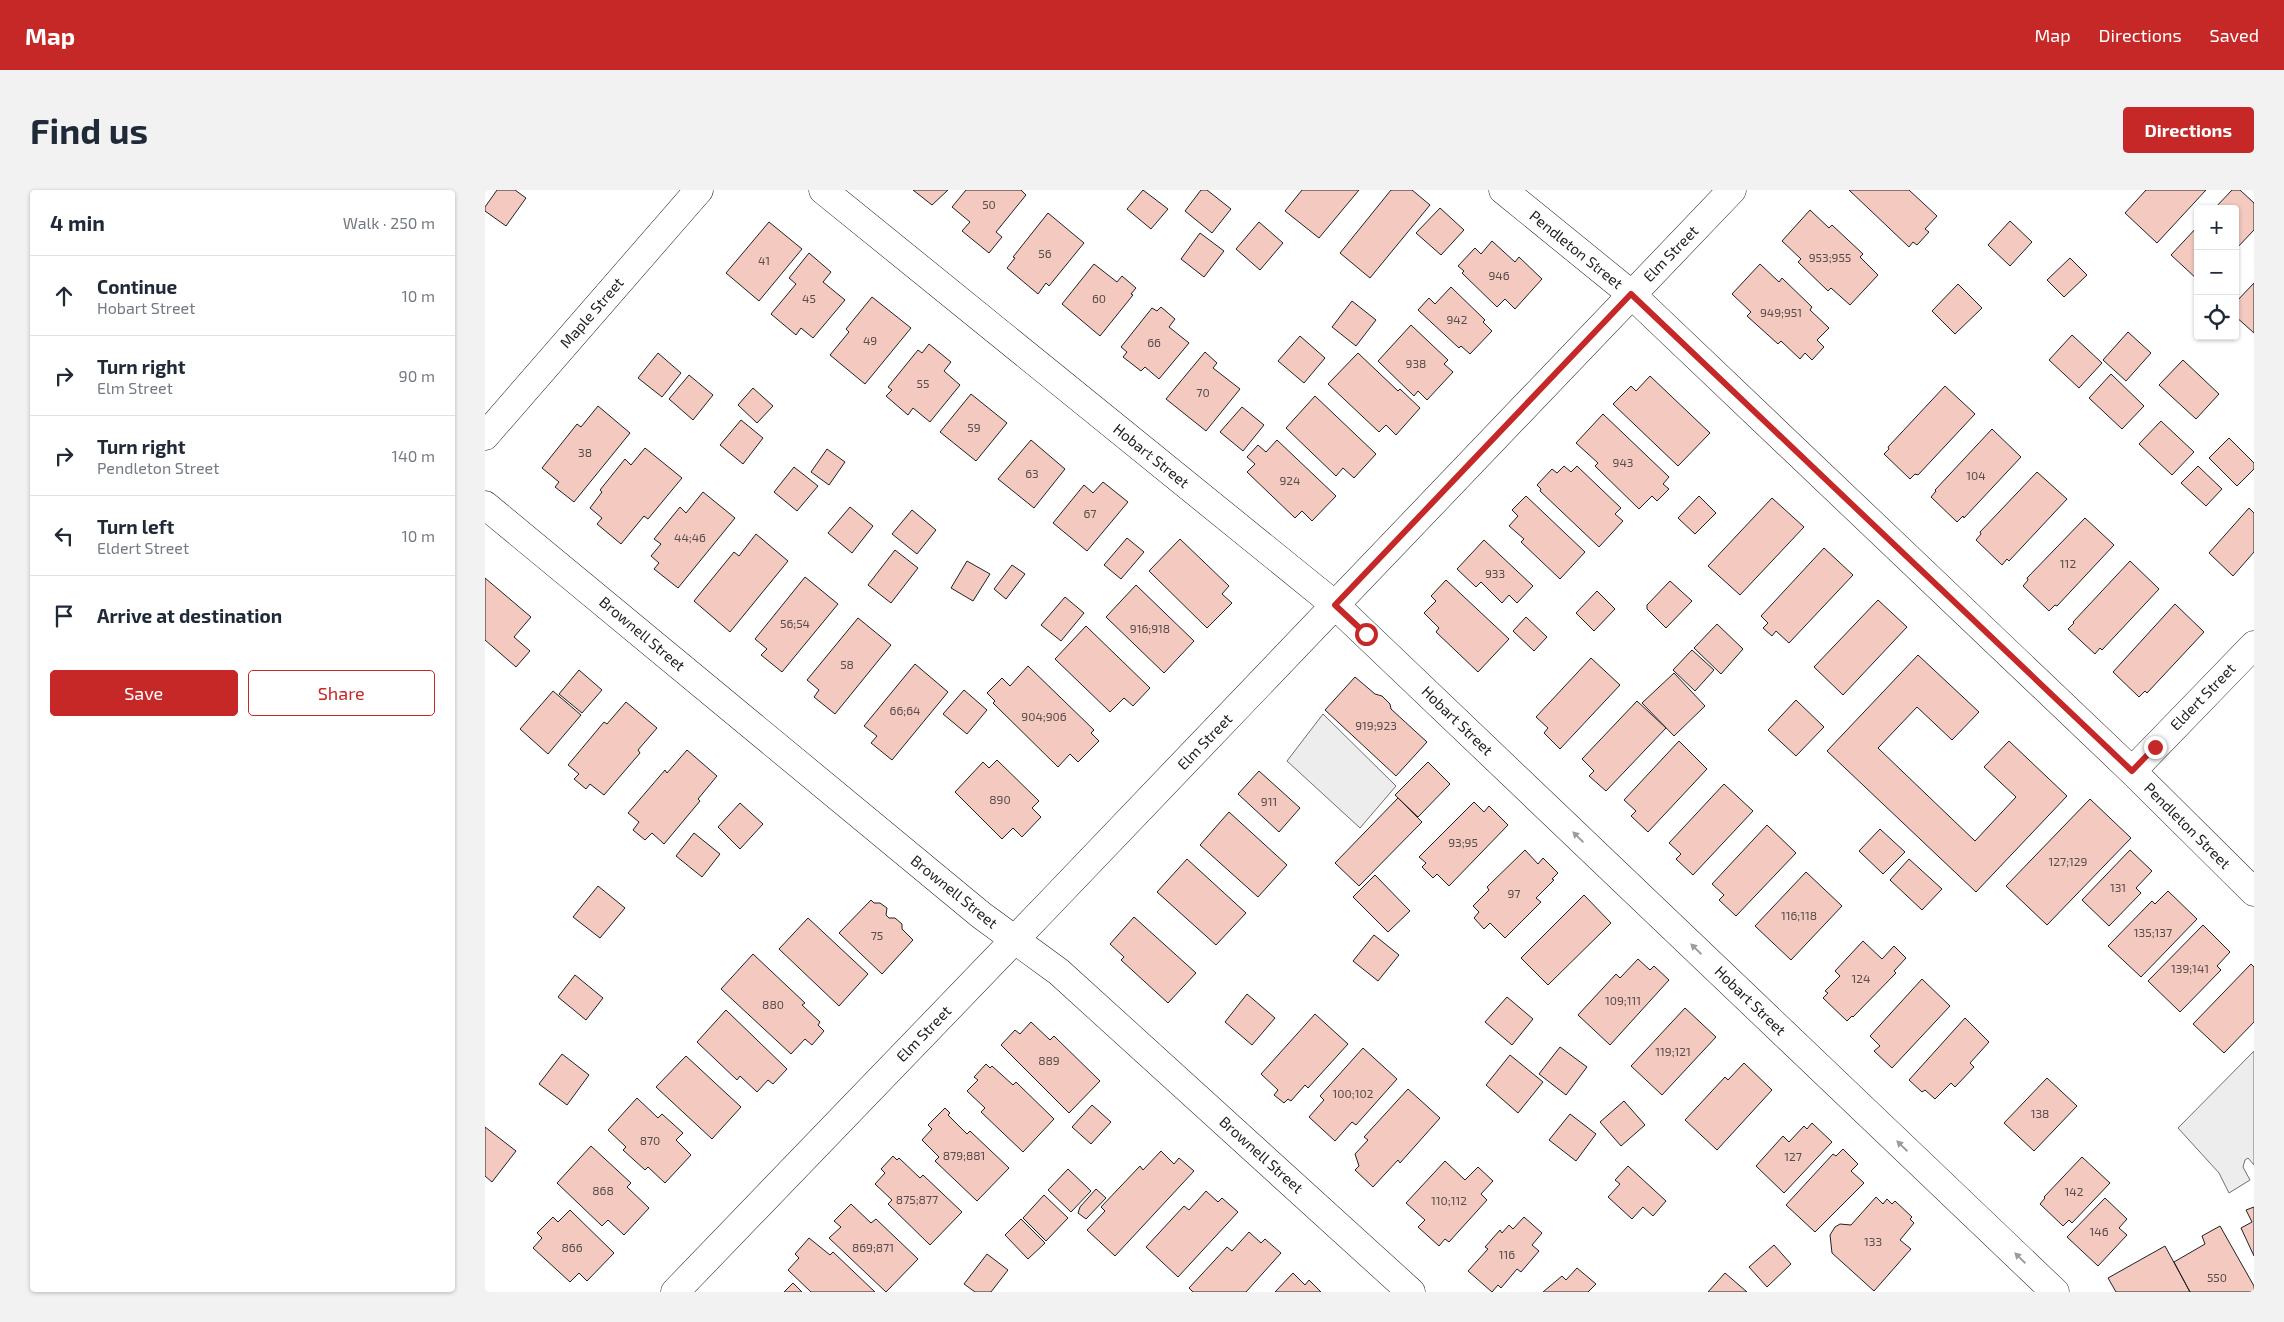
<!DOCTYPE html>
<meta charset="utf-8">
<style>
body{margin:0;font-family:"Exo 2",sans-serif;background:#f2f2f3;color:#1f2937}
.controls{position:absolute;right:15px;top:15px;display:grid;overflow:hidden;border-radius:5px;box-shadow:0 1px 4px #0004}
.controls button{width:45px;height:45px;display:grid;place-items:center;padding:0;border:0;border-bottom:1px solid #e0e1e3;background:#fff;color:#1f2937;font:25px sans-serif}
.stop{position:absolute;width:15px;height:15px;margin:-11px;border:4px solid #c62828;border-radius:50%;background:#fff}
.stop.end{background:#c62828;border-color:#fff;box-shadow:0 1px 5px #0008}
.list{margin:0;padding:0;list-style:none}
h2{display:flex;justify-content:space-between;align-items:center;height:65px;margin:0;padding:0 20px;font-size:21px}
h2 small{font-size:16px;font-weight:400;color:#747a83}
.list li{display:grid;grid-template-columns:32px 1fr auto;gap:15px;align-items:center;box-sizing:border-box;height:80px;padding:0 20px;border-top:1px solid #e0e1e3}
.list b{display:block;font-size:19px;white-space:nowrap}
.list p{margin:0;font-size:16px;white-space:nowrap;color:#747a83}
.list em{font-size:16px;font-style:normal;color:#747a83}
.actions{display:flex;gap:10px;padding:15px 20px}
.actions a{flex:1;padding:11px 0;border:1px solid #c62828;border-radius:5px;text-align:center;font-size:18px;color:#c62828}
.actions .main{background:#c62828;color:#fff}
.icon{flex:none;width:28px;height:28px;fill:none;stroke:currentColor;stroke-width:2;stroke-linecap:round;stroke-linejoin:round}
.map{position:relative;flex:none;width:1769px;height:1102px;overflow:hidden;border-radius:5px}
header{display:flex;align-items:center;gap:30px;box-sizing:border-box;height:70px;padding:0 25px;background:#c62828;color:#fff}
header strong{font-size:24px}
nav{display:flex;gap:28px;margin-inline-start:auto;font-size:18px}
.intro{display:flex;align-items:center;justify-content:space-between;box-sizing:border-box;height:120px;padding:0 30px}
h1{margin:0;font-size:35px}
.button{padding:12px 22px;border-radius:5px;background:#c62828;color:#fff;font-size:18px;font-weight:700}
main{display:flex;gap:30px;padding:0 30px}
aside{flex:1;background:#fff;border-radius:5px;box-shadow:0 1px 4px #0004}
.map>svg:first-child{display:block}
.parking{fill:#ededed;stroke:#6f6f6f}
.building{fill:#f3c9c0;stroke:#222}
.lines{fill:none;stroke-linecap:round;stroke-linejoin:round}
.minor-casing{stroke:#222;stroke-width:29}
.minor{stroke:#fff;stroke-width:28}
.oneway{fill:#9c9c9c}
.route{stroke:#c62828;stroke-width:6}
.labels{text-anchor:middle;stroke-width:4;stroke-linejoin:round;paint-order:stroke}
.number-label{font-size:12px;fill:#564c4a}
.street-label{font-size:15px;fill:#222;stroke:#fff}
</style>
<header>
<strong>Map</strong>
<nav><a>Map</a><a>Directions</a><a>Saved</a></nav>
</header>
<div class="intro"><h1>Find us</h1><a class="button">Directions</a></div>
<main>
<aside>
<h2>4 min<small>Walk · 250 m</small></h2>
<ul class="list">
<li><svg class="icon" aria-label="ahead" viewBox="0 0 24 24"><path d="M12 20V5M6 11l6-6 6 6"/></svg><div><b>Continue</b><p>Hobart Street</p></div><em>10 m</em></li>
<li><svg class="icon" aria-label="right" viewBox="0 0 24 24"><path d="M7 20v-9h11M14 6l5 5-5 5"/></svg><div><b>Turn right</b><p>Elm Street</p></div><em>90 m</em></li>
<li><svg class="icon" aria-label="right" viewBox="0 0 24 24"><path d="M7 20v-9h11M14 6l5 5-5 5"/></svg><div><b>Turn right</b><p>Pendleton Street</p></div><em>140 m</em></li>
<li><svg class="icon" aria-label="left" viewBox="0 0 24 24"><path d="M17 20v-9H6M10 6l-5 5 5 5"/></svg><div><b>Turn left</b><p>Eldert Street</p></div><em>10 m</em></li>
<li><svg class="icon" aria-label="arrive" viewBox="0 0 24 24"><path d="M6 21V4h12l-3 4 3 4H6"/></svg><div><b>Arrive at destination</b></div></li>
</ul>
<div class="actions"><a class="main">Save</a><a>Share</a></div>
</aside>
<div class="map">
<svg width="1769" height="1102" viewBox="0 0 1769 1102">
<rect width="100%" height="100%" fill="#fff"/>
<path class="parking" d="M838 524 911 596 875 638 802 571Z
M1769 861V975L1763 968 1760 970 1758 977 1765 990 1744 1003 1734 983 1693 938Z"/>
<path class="building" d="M12 0H30L41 8 21 36 0 21V17Z
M428 0H463L447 15Z
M481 0H536L541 5 511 42 517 47 504 63 477 41 485 32 467 17Z
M658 0 683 19 666 39 642 19Z
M716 0H722L746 19 727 43 700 21Z
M817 0H874L834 48 800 21Z
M906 0H927L945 15 885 88 855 63Z
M1364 0H1424L1452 26 1440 39 1444 42 1432 55 1428 52 1424 57Z
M1661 0H1721L1672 53 1640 23Z
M1747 0H1755L1769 13V40L1750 60V19H1729Z
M955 18 979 40 956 65 931 43Z
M1325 20 1344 38 1347 35 1378 64 1375 67 1393 85 1365 115 1346 98 1343 101 1313 72 1316 69 1297 51Z
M563 23 599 53 564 96 561 93 553 104 522 78 530 68 528 67Z
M1525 31 1547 52 1525 76 1503 55Z
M284 32 317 59 274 111 241 83Z
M774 32 798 53 775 80 751 59Z
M1713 36V90L1686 65Z
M715 43 739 61 719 87 696 69Z
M1007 51 1030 72 1034 67 1057 89 1030 119 1020 109 1012 117 977 83 979 81 973 76 990 58 996 64Z
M324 63 346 82 338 92 360 110 328 148 316 138 311 145 286 124 311 94 304 88Z
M1585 68 1602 85 1579 107 1562 90Z
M609 74 632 92 637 86 651 98 646 104 648 105 615 146 577 114Z
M1275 74 1294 92 1297 88 1327 117 1325 120 1344 138 1332 150 1339 157 1327 170 1320 163 1315 169 1296 151 1293 154 1262 126 1266 122 1247 104Z
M1769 93V143L1750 126V113Z
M1473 94 1497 118 1470 144 1447 121Z
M966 97 1000 130 998 132 1007 141 985 164 976 156 974 158 933 120 944 108 950 114Z
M387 107 426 138 380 194 345 165 364 142 361 139Z
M867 111 891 130 871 156 847 137Z
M676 117 690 129 684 137 704 153 674 189 660 177 656 181 638 167 642 162 636 157 667 118 672 121Z
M926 135 963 170 959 174 968 182 942 210 933 201 929 206 893 171Z
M1643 142 1666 163 1641 191 1618 170Z
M1587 145 1617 173 1594 198 1564 170Z
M815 146 840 168 819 193 793 171Z
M444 154 466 172 459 181 475 195 445 232 428 218 423 225 401 206 407 200 403 197 433 160 437 163Z
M720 162 732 173 728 178 755 199 721 241 681 209Z
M173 163 196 183 177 207 153 188Z
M873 163 913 201 915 199 935 218 911 245 901 235 894 242 843 194Z
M1698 170 1734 204 1711 229 1674 195Z
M1626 184 1659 216 1637 239 1604 208Z
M204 185 228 205 208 230 184 209Z
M1165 186 1225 243 1193 276 1128 214 1146 196 1151 201Z
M1460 196 1490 224 1433 285 1430 284 1425 289 1399 264 1404 259 1403 257Z
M268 198 288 216 272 233 253 215Z
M486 204 522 233 491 271 455 242Z
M830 206 891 264 869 288 858 278 851 286 801 238Z
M113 216 145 243 89 312 70 297 74 292 57 278 92 234 96 237Z
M757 217 779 235 758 261 735 242Z
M1118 224 1184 287 1178 294 1184 299 1172 311 1167 306 1154 319 1110 276 1113 273 1091 253Z
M256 230 278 248 258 274 235 255Z
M1676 231 1709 262 1687 285 1654 254Z
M1507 239 1536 267 1479 328 1478 326 1472 332 1446 307 1451 301 1450 300Z
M1744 248 1769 273V279L1752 296 1724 268Z
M546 250 580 279 549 318 513 289Z
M792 250 851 306 827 331 817 321 810 328 762 282 770 274 762 267 773 255 781 262Z
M160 258 197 288 163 329 159 326 136 354 112 334 117 328 105 318 117 302 115 300 140 269 146 275Z
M342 259 360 272 344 295 326 282Z
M1079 276 1086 282 1092 276 1136 318 1130 324 1138 331 1114 357 1055 301 1056 299 1052 295 1067 279 1072 283Z
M1713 276 1737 299 1721 316 1696 293Z
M309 277 333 296 312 321 289 302Z
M1552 282 1582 309 1524 371 1522 369 1517 375 1491 350 1496 344 1495 342Z
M618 292 643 312 602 361 568 333 599 295 608 303Z
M218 302 250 328 193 398 169 379 174 373 166 366 176 354 169 349 195 317 201 323Z
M1041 306 1100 362 1075 389 1036 352 1039 349 1024 336 1033 326 1027 320Z
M1214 306 1231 323 1210 344 1193 328Z
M1287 308 1319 337 1255 405 1223 376Z
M365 317 388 336 367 363 343 343Z
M1764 318 1769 323V362L1748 386 1724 363Z
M427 320 451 340 432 364 407 344Z
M1600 328 1629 355 1572 416 1570 415 1564 421 1538 396 1543 390 1542 388Z
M271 344 303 371 245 442 209 411 249 362 254 366Z
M642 348 659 362 636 389 619 375Z
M695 349 744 396 737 404 747 413 722 438 664 381Z
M999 350 1048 396 1032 413 1024 405 1017 413 996 392 991 397 972 379Z
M1339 358 1368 385 1304 453 1291 441 1287 446 1278 438 1283 433 1276 426Z
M410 360 433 378 406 413 383 395Z
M482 371 505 384 488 411 466 398Z
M1645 371 1674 399 1617 460 1615 458 1610 464 1583 439 1589 433 1588 432Z
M527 375 540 384 521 409 509 399Z
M320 387 353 414 297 482 276 465 282 459 270 449Z
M0 388 46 427 29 447 45 461 31 477 0 450Z
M961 390 1024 449 993 482 951 442 954 438 939 423 951 411 946 406Z
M1185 391 1207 411 1181 438 1162 419V415Z
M651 395 709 451 679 483 621 427Z
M1112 401 1130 419 1109 441 1091 423Z
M580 407 599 423 576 451 556 435Z
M1393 410 1422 437 1358 505 1329 477Z
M1690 414 1719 442 1662 503 1660 501 1654 507 1628 482Z
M1041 427 1062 447 1049 461 1028 441Z
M373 428 406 455 350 524 329 507 334 500 322 490Z
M1232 434 1258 459 1236 484 1209 458Z
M601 436 665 498 648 516 639 508 625 522 570 469Z
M1207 460 1229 480 1210 501 1188 480Z
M1433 465 1494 522 1467 550 1432 517 1393 558 1490 651 1531 607 1499 577 1524 551 1582 606 1491 702 1342 561Z
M1106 468 1135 495 1075 559 1059 543 1063 538 1051 527Z
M430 474 463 502 407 570 386 553 392 546 379 536Z
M543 476 609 540 606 543 614 551 593 572 585 564 573 577 508 513 510 511 502 503 517 488 525 496Z
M94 480 117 500 97 523 74 504Z
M1189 483 1220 516 1189 546 1157 513Z
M870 487 890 504 897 506 905 514 906 519 942 552 911 586 840 520Z
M479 500 502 520 482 544 458 524Z
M68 501 96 525 63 564 35 539Z
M1311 510 1339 537 1311 566 1283 540Z
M1152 511 1181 538 1121 601 1104 586 1109 581 1097 569Z
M141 512 172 538 153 560 155 563 119 605 105 594 101 599 89 589 94 584 83 575 119 532 122 534Z
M1194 551 1222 579 1163 642 1146 626 1151 621 1139 610Z
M202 560 232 586 213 609 215 611 179 654 167 643 160 650 148 640 154 632 143 623 180 580 182 583Z
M512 570 554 611 547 618 556 627 537 647 528 638 517 649 470 602 498 572 504 578Z
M943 572 965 594 933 627 910 605Z
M774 581 815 618 794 642 753 604Z
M1239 594 1268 621 1208 685 1191 669 1196 664 1184 653Z
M913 608 937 632 874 696 850 673Z
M1605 609 1646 648 1562 735 1521 696Z
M989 612 999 622 1004 616 1023 635 964 696 952 684 948 688 937 677 941 673 934 667Z
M255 613 278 634 255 659 233 637Z
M744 622 802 675 773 707 715 655Z
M1282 635 1311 663 1251 726 1234 710 1239 705 1227 694Z
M1395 639 1420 662 1398 684 1374 661Z
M209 643 235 664 217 687 191 666Z
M1040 660 1053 674 1058 668 1073 683 1067 689 1069 690 1051 708 1056 712 1020 748 1005 733 999 739 989 728 994 722 988 716 1004 700 1002 697Z
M1645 660 1667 681 1651 698 1656 703 1624 736 1597 710Z
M702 669 761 723 731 755 672 702Z
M1424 669 1457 699 1437 720 1405 690Z
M1321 682 1357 716 1306 770 1270 736Z
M890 685 925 721 903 742 868 707Z
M113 696 140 718 115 748 88 727Z
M1683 701 1712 729 1656 787 1623 756 1667 711 1670 714Z
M1099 705 1126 733 1063 795 1036 768Z
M386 710 389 713H395L402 718 401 725 404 728H410L417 734V739L428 750 397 784 354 743Z
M649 727 711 783 683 813 636 770 639 767 625 754Z
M323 728 383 784 354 816 294 759Z
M1718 735 1745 762 1732 776 1736 780 1695 822 1663 791Z
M889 745 914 765 893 791 868 771Z
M1378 751 1397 769 1409 756 1421 768 1409 781 1411 783 1368 827 1367 826 1362 831 1338 808 1343 803 1340 801 1355 786 1350 781Z
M268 764 320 813 317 815 335 832 333 835 339 841 327 855 320 849 306 864 236 799Z
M1153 769 1165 780 1169 776 1184 790 1125 855 1093 825 1131 784 1135 788Z
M1766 774 1769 777V832L1739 863 1708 834Z
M90 785 118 808 101 830 73 807Z
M1437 789 1465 816 1407 878 1389 861 1395 856 1385 846Z
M762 804 790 828 767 855 740 832Z
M1022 807 1048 829 1027 855 1000 832Z
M1200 818 1231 847 1177 905 1146 876Z
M241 820 302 879 288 894 283 890 272 902 255 886 252 890 212 852Z
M830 824 863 854 823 898 820 895 806 911 803 909 799 913 789 905 793 900 776 884Z
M1480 828 1504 852 1485 873 1489 877 1470 897 1466 893 1450 909 1440 900 1437 902 1424 890Z
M546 832 565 850 569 846 615 891 584 923 516 855 530 840 535 844Z
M1075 857 1102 877 1081 905 1054 884Z
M878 858 912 889 871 935 867 932 850 951 824 927 839 910 835 906Z
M77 864 104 885 82 915 54 894Z
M1025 865 1058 892 1033 923 1001 895Z
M201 866 256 917 227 949 171 897Z
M1259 873 1287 900 1232 960 1200 930 1240 887 1243 890Z
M501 874 505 878 507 876 528 895 531 892 569 929 538 962 496 922 500 918 482 901 493 890 489 887Z
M1562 888 1592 916 1549 961 1519 933Z
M923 899 955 928 915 973 913 970 888 997 870 980 874 976 870 964 883 950 879 947Z
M152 908 173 928 177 924 198 943 191 950 206 965 180 993 163 977 160 980 138 960 141 957 123 940Z
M1139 911 1160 935 1136 956 1115 932Z
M607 915 626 932 606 954 587 937Z
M460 918 465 923 463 925 482 944 485 941 524 978 492 1011 450 971 454 967 437 950 447 939 443 935Z
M1085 924 1111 944 1091 971 1064 950Z
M1327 933 1347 952 1299 1003 1271 976 1298 946 1304 952 1319 936 1322 939Z
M0 937 31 961 7 992 0 986Z
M106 956 146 993 142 997 164 1018 139 1045 123 1030 117 1036 72 993Z
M1358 959 1373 974 1366 981 1379 993 1330 1042 1301 1015 1348 964 1351 966Z
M676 961 689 974 694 968 709 981 630 1066 602 1040 620 1021 616 1017 655 976 658 980Z
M408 966 412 970 414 968 435 988 438 985 477 1022 445 1055 403 1014 407 1010 390 994 400 983 396 979Z
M1597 967 1625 993 1587 1033 1584 1030 1578 1036 1555 1014 1560 1008 1559 1007Z
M960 971 980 990 993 977 1008 991 996 1004 1002 1010 964 1052 960 1049 954 1056 933 1037 940 1030 921 1013Z
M1143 976 1181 1011 1168 1026 1158 1017 1147 1029 1123 1007 1135 994 1130 990Z
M583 979 606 1001 586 1022 563 1000Z
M611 999 621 1008 601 1029 593 1023 595 1017Z
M721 1001 733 1012 737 1008 753 1022 693 1087 661 1057 699 1016 704 1020Z
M559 1005 583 1028 561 1051 538 1028Z
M1391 1007 1398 1014 1402 1009 1407 1014 1410 1011 1427 1027 1425 1029 1429 1033 1415 1050 1426 1059 1389 1101 1347 1063 1345 1045 1350 1037 1355 1034 1366 1035Z
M1620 1008 1642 1029 1634 1038 1642 1045 1613 1076 1582 1047Z
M366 1014 386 1033 391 1029 433 1069 401 1102 344 1048 356 1037 349 1031Z
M1769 1017V1066L1756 1038 1767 1032 1761 1020Z
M85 1020 129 1063 102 1091 94 1083 85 1092 48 1058 57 1048 52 1043 68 1027 73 1032Z
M1039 1027 1057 1043 1047 1055 1054 1061 1036 1082 1032 1079 1016 1098 1013 1095 1007 1102 983 1081 1003 1059 1000 1057 1015 1040 1017 1043 1024 1035 1028 1039Z
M536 1029 560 1053 543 1069 520 1045Z
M1735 1036 1769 1096V1102H1705L1689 1072 1720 1054 1717 1046Z
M764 1042 776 1053 780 1049 796 1063 761 1102H708L704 1098 742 1057 747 1061Z
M324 1048 345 1065 348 1062 390 1102H326L303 1080 314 1068 310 1064Z
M1289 1055 1306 1074 1282 1097 1264 1077Z
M1680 1056 1705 1102H1631L1623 1088Z
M502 1064 523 1080 506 1102H490L479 1094Z
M1092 1078 1111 1094 1103 1102H1058L1077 1086 1081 1090Z
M808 1083 820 1095 824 1090 836 1102H790Z
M1240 1083 1262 1102H1223Z
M308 1093 317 1102H299Z"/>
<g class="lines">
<defs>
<path id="minor" d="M338 0 850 415 1570 1102
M1018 0 1146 104 1647 581 1769 702
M0 246 214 0
M0 315 496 725 574 782 926 1102
M1647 581 1769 455
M190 1102 564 714 1247 0"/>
</defs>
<use href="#minor" class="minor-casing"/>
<use href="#minor" class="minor"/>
</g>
<defs><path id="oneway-solid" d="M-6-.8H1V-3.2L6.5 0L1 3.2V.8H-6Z" transform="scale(1.25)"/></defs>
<g class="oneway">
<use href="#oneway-solid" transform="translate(1093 647) rotate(-136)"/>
<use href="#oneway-solid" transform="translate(1211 759) rotate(-136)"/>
<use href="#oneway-solid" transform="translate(1417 956) rotate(-136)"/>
<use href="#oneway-solid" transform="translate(1535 1068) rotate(-136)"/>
</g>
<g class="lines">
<path class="route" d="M881 444 850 415 1146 104 1647 581 1670 557"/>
</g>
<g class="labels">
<g class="number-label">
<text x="504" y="19">50</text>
<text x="560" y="68">56</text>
<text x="1345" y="72">953;955</text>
<text x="279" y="75">41</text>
<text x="1014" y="90">946</text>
<text x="324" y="113">45</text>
<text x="614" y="113">60</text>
<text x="1296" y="127">949;951</text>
<text x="972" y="134">942</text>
<text x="385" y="155">49</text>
<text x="669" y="157">66</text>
<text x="931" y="178">938</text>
<text x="438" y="198">55</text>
<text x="718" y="207">70</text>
<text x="489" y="242">59</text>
<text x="100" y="267">38</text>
<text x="1138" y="277">943</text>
<text x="547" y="288">63</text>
<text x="1491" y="290">104</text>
<text x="805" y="295">924</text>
<text x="605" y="328">67</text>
<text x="205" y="352">44;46</text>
<text x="1583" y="378">112</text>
<text x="1010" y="388">933</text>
<text x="310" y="438">56;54</text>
<text x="665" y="443">916;918</text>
<text x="362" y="479">58</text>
<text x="420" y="525">66;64</text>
<text x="559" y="531">904;906</text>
<text x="891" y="540">919;923</text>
<text x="515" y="614">890</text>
<text x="784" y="616">911</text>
<text x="978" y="657">93;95</text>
<text x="1583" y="676">127;129</text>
<text x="1633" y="702">131</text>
<text x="1029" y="708">97</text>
<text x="1314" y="730">116;118</text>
<text x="1668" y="747">135;137</text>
<text x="392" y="750">75</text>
<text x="1705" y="783">139;141</text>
<text x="1376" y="793">124</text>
<text x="1138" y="815">109;111</text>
<text x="288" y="819">880</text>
<text x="1188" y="866">119;121</text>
<text x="564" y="875">889</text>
<text x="868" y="908">100;102</text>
<text x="1555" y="928">138</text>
<text x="165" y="955">870</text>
<text x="479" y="970">879;881</text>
<text x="1308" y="971">127</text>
<text x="118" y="1005">868</text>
<text x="1589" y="1006">142</text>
<text x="432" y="1014">875;877</text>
<text x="964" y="1015">110;112</text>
<text x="1614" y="1046">146</text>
<text x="1388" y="1056">133</text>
<text x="87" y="1062">866</text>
<text x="388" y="1062">869;871</text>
<text x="1022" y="1069">116</text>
<text x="1732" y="1092">550</text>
</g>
<g class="street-label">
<text transform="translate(1091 60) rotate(39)" y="5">Pendleton Street</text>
<text transform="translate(1186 64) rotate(-46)" y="5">Elm Street</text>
<text transform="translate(107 123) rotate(-49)" y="5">Maple Street</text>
<text transform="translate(666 266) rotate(39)" y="5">Hobart Street</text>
<text transform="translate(157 444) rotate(40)" y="5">Brownell Street</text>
<text transform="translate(1718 507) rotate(-46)" y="5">Eldert Street</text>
<text transform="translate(972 531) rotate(44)" y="5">Hobart Street</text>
<text transform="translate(720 552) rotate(-46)" y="5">Elm Street</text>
<text transform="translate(1702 636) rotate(45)" y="5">Pendleton Street</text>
<text transform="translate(469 702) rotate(39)" y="5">Brownell Street</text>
<text transform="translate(1265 811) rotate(44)" y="5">Hobart Street</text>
<text transform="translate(439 844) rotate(-46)" y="5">Elm Street</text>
<text transform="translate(776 965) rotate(42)" y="5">Brownell Street</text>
</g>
</g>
</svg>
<div class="controls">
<button>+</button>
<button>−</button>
<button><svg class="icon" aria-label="locate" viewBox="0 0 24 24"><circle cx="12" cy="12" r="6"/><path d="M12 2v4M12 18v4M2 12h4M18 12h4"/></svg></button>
</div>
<div class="stop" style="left:881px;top:444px"></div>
<div class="stop end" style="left:1670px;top:557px"></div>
</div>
</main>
